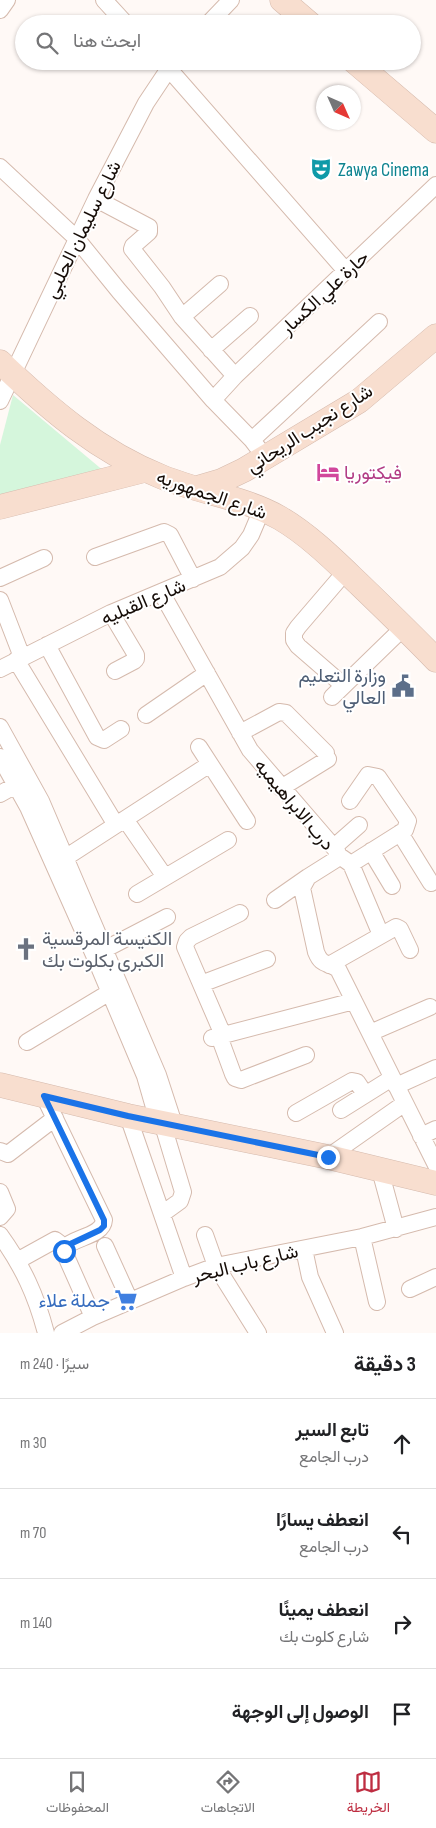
<!DOCTYPE html>
<html lang="ar">
<meta charset="utf-8">
<style>
body{margin:0;font-family:"Sofia Sans Condensed",Vazirmatn,sans-serif;background:#f2f2f2;color:#202124;direction:rtl}
.compass{position:absolute;left:316px;top:85px;width:45px;height:45px;border-radius:50%;background:#fff;box-shadow:0 1px 4px #0004;rotate:135deg}
.stop{position:absolute;width:15px;height:15px;margin:-11px;border:4px solid #1a73e8;border-radius:50%;background:#fff}
.stop.end{background:#1a73e8;border-color:#fff;box-shadow:0 1px 5px #0008}
.list{margin:0;padding:0;list-style:none}
h2{display:flex;justify-content:space-between;align-items:center;height:65px;margin:0;padding:0 20px;font-size:21px}
h2 small{font-size:16px;font-weight:400;color:#757577}
.list li{display:grid;grid-template-columns:32px 1fr auto;gap:15px;align-items:center;box-sizing:border-box;height:90px;padding:0 20px;border-top:1px solid #e0e0e0}
.list b{display:block;font-size:19px;white-space:nowrap}
.list p{margin:0;font-size:16px;white-space:nowrap;color:#757577}
.list em{font-size:16px;font-style:normal;color:#757577}
.icon{flex:none;width:28px;height:28px;fill:none;stroke:currentColor;stroke-width:2;stroke-linecap:round;stroke-linejoin:round}
.map{position:relative;flex:none;width:436px;height:1333px;overflow:hidden;direction:ltr}
.search{position:absolute;background:#fff;box-shadow:0 1px 4px #0004;left:15px;right:15px;top:15px;height:55px;display:flex;align-items:center;gap:12px;box-sizing:border-box;padding:0 18px;border-radius:28px;color:#757577;font-size:19px}
.sheet{height:425px;background:#fff}
nav{display:flex;justify-content:space-around;align-items:center;box-sizing:border-box;height:70px;border-top:1px solid #e0e0e0;background:#fff;font-size:14px;color:#757577}
nav a{display:grid;justify-items:center;gap:2px}
nav .on{color:#be2d41}
.map>svg:first-child{display:block}
.green{fill:#d5f6dc}
.lines{fill:none;stroke-linecap:round;stroke-linejoin:round}
.street-casing{stroke:#d5baad;stroke-width:18}
.secondary-casing{stroke:#d5baad;stroke-width:25}
.street{stroke:#fff;stroke-width:16}
.secondary{stroke:#f8decf;stroke-width:24}
.route{stroke:#1a73e8;stroke-width:6}
.labels{text-anchor:middle;stroke-width:4;stroke-linejoin:round;paint-order:stroke}
.culture-label{font-size:19px;fill:#0d838f;stroke:#fff;text-anchor:start}
.street-label{font-size:19px;fill:#150c07;stroke:#fff}
.hotel-label{font-size:19px;fill:#b23c85;stroke:#fff;text-anchor:start}
.service-label{font-size:19px;fill:#4e5e75;stroke:#fff;text-anchor:end}
.worship-label{font-size:19px;fill:#5b616d;stroke:#fff;text-anchor:start}
.shop-label{font-size:19px;fill:#366cbe;stroke:#fff;text-anchor:end}
</style>
<div class="map">
<svg width="436" height="1333" viewBox="0 0 436 1333">
<rect width="100%" height="100%" fill="#fff9f6"/>
<path class="green" d="M13 395 105 472 0 501V445Z"/>
<g class="lines">
<defs>
<path id="street" d="M104 0 126 24
M0 10 7 0
M208 24 231 0
M162 61 346 271
M0 167 76 238 119 291 213 400 252 440 265 457
M96 199 149 227V232L133 246 132 249 162 287 182 317 235 376
M182 317 220 284
M211 350 250 316
M213 400 235 376 436 185
M0 401 96 199 146 103 174 61
M252 440 379 322
M95 557 164 532 170 535 193 579
M0 578 44 558
M161 592 250 750 337 851 338 855 335 860 308 877 302 888 316 952C322 967 327 961 338 969L436 1165
M0 600 22 657
M111 613 136 655V659L134 661 115 671
M47 645 97 737 104 740 121 729
M16 660 116 825
M0 669 111 613 220 567 242 548 251 535 262 509
M343 685 298 646 294 640V633L298 627 346 571
M332 697 404 627
M146 715 207 673
M0 727 41 801 158 1075 174 1124
M240 733 279 712 286 713 326 753
M199 747 247 821
M0 757 28 807 94 955 145 1076 158 1121
M281 788 328 759
M0 794 16 785
M125 819 165 877
M400 833 431 883
M334 847 359 825
M371 851 392 886
M338 855 351 864 405 830 408 821 378 777 368 775 350 801
M65 858 210 764
M351 864 381 935
M137 894 228 840
M275 900 308 877
M96 954 167 917
M329 965 396 927 400 929 410 950
M201 984 267 959
M370 1033 430 1007
M223 1035 185 947 187 941 191 937 240 913
M219 1036 233 1074 235 1078 241 1080 306 1055
M212 1038 354 1001
M27 1042 110 992
M396 1086 436 1068
M44 1096 104 1220C103 1236 74 1237 64 1248L65 1254 93 1317
M341 1110 392 1078
M296 1113 352 1081 357 1082 365 1094
M128 1116 184 1278
M421 1136 436 1129
M0 1151 8 1154 55 1118
M328 1157 405 1103
M380 1170 396 1229
M0 1192 7 1209 0 1217
M162 1214 180 1201 183 1192 162 1122
M0 1235C23 1267 36 1295 46 1333
M205 1235 216 1266 258 1333
M362 1237 377 1302
M105 1246 130 1301
M304 1249 310 1277 335 1333
M17 1261 55 1240 59 1243 64 1250
M410 1289 436 1277
M62 1333 93 1317 184 1278 216 1266 362 1237 436 1217"/>
<path id="secondary" d="M282 0 310 24
M354 61 436 131
M0 362C49 409 99 452 162 477 201 493 243 497 280 518 309 535 334 560 358 583 385 609 411 634 436 660
M197 488 221 481 244 470 359 401 436 336
M0 507 145 470
M0 1085 128 1116 328 1157 436 1183"/>
</defs>
<use href="#street" class="street-casing"/>
<use href="#secondary" class="secondary-casing"/>
<use href="#street" class="street"/>
<use href="#secondary" class="secondary"/>
</g>
<g class="lines">
<path class="route" d="M64 1251 66 1246 100 1230 104 1226V1220L44 1096 128 1116 328 1157"/>
</g>
<defs>
<symbol id="theatre-bare" viewBox="-9 -9 18 18"><path d="M-5-5.5Q0-4 5-5.5V0Q5 5 0 6Q-5 5-5 0ZM-3.3-2.5H-1v1.5H-3.3ZM1-2.5H3.3v1.5H1ZM-2.8 1Q0 5.5 2.8 1Z" fill="#0f9aa8" stroke="#fff" stroke-width="2.5" paint-order="stroke"/></symbol>
<symbol id="hotel-bare" viewBox="-9 -9 18 18"><path d="M-6-4.5h1.5V1H6V5H4.5V3h-9V5H-6ZM-4 0a1.8 1.8 0 1 1 3.6 0ZM.5 0V-2.5h3Q6-2.5 6 0Z" fill="#d1479c" stroke="#fff" stroke-width="2.5" paint-order="stroke"/></symbol>
<symbol id="civic-bare" viewBox="-9 -9 18 18"><path d="M-.6-6.5H3V-4.5H.6V-3L4-1V1h2V6H-6V1h2V-1L-.6-3ZM-1.2 2.5V6h2.4V2.5Z" fill="#5c6f8a" stroke="#fff" stroke-width="2.5" paint-order="stroke"/></symbol>
<symbol id="church-bare" viewBox="-9 -9 18 18"><path d="M-1.2-6h2.4v3.5h3.3v2.4h-3.3V6h-2.4V-.1h-3.3v-2.4h3.3Z" fill="#6b7280" stroke="#fff" stroke-width="2.5" paint-order="stroke"/></symbol>
<symbol id="supermarket-bare" viewBox="-9 -9 18 18"><path d="M-6-5.5h2.5l.6 2H6L4.5 2H-2.5L-4.4-4H-6ZM-1.5 3.2a1.3 1.3 0 1 0 .1 0ZM3 3.2a1.3 1.3 0 1 0 .1 0Z" fill="#3f7fe0" stroke="#fff" stroke-width="2.5" paint-order="stroke"/></symbol>
</defs>
<g fill-rule="evenodd">
<use href="#theatre-bare" x="305" y="153" width="32" height="32"/>
<use href="#hotel-bare" x="312" y="456" width="32" height="32"/>
<use href="#civic-bare" x="387" y="670" width="32" height="32"/>
<use href="#church-bare" x="10" y="933" width="32" height="32"/>
<use href="#supermarket-bare" x="110" y="1284" width="32" height="32"/>
</g>
<g class="labels">
<g class="culture-label">
<text x="338" y="176">Zawya Cinema</text>
</g>
<g class="street-label">
<text transform="translate(82 229) rotate(-64)" y="7">شارع سليمان الحلبي</text>
<text transform="translate(324 292) rotate(-43)" y="7">حارة علي الكسار</text>
<text transform="translate(309 428) rotate(-33)" y="7">شارع نجيب الريحاني</text>
<text transform="translate(212 494) rotate(19)" y="7">شارع الجمهوريه</text>
<text transform="translate(143 601) rotate(-23)" y="7">شارع القبليه</text>
<text transform="translate(295 804) rotate(50)" y="7">درب الابراهيميه</text>
<text transform="translate(245 1263) rotate(-14)" y="7">شارع باب البحر</text>
</g>
<g class="hotel-label">
<text x="344" y="479">فيكتوريا</text>
</g>
<g class="service-label">
<text x="386" y="682">وزارة التعليم<tspan x="386" dy="22">العالي</tspan></text>
</g>
<g class="worship-label">
<text x="42" y="945">الكنيسة المرقسية<tspan x="42" dy="22">الكبرى بكلوت بك</tspan></text>
</g>
<g class="shop-label">
<text x="110" y="1307">جملة علاء</text>
</g>
</g>
</svg>
<svg class="compass" viewBox="-18 -18 36 36"><path d="M0-13l5 13h-10z" fill="#e53935"/><path d="M0 13l5-13h-10z" fill="#757577"/></svg>
<div class="stop" style="left:64px;top:1251px"></div>
<div class="stop end" style="left:328px;top:1157px"></div>
<div class="search"><svg class="icon" aria-label="search" viewBox="0 0 24 24"><circle cx="10" cy="10" r="6"/><path d="M15 15l6 6"/></svg>ابحث هنا</div>
</div>
<section class="sheet">
<h2>3 دقيقة<small>سيرًا · 240 m</small></h2>
<ul class="list">
<li><svg class="icon" aria-label="ahead" viewBox="0 0 24 24"><path d="M12 20V5M6 11l6-6 6 6"/></svg><div><b>تابع السير</b><p>درب الجامع</p></div><em>30 m</em></li>
<li><svg class="icon" aria-label="left" viewBox="0 0 24 24"><path d="M17 20v-9H6M10 6l-5 5 5 5"/></svg><div><b>انعطف يسارًا</b><p>درب الجامع</p></div><em>70 m</em></li>
<li><svg class="icon" aria-label="right" viewBox="0 0 24 24"><path d="M7 20v-9h11M14 6l5 5-5 5"/></svg><div><b>انعطف يمينًا</b><p>شارع كلوت بك</p></div><em>140 m</em></li>
<li><svg class="icon" aria-label="arrive" viewBox="0 0 24 24"><path d="M6 21V4h12l-3 4 3 4H6"/></svg><div><b>الوصول إلى الوجهة</b></div></li>
</ul>
</section>
<nav>
<a class="on"><svg class="icon" aria-label="map" viewBox="0 0 24 24"><path d="M3 6l6-2 6 2 6-2v14l-6 2-6-2-6 2zM9 4v14M15 6v14"/></svg>الخريطة</a>
<a><svg class="icon" aria-label="directions" viewBox="0 0 24 24"><path d="M12 3l9 9-9 9-9-9zM9 14v-3h6M13 9l2 2-2 2"/></svg>الاتجاهات</a>
<a><svg class="icon" aria-label="saved" viewBox="0 0 24 24"><path d="M7 4h10v16l-5-4-5 4z"/></svg>المحفوظات</a>
</nav>
